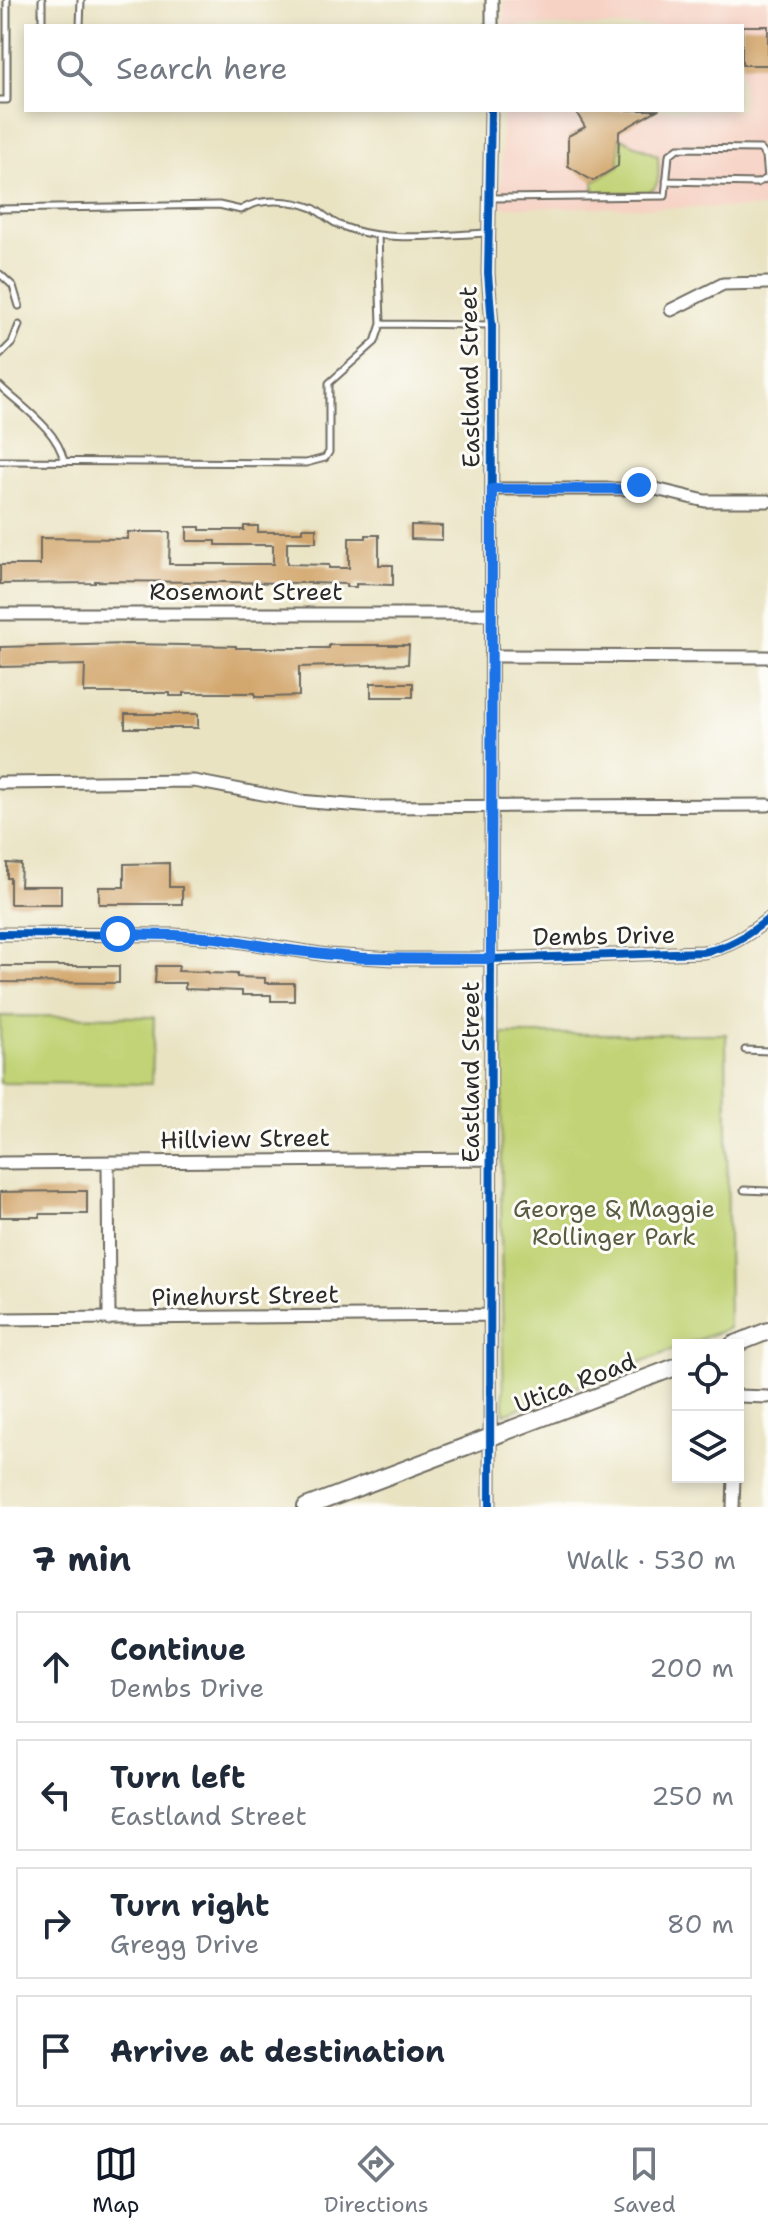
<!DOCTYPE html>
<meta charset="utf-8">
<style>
body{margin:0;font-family:"Shantell Sans",sans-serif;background:#f2f2f3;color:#1f2937}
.controls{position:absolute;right:24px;bottom:24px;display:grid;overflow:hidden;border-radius:0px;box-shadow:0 4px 12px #0003}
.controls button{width:72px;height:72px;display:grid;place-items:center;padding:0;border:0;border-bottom:2px solid #e0e1e3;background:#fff;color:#1f2937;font:40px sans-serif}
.stop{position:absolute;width:24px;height:24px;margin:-18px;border:6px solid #1a73e8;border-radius:50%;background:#fff}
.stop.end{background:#1a73e8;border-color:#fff;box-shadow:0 2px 8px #0008}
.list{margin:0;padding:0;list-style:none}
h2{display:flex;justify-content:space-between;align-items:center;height:104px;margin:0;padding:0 32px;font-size:34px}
h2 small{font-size:26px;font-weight:400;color:#747a83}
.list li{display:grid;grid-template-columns:52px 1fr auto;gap:24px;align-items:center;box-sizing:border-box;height:112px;margin:0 16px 16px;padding:0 16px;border:2px solid #e0e1e3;border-radius:0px}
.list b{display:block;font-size:30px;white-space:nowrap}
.list p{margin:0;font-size:26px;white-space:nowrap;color:#747a83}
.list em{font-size:26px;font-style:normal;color:#747a83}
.icon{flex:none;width:44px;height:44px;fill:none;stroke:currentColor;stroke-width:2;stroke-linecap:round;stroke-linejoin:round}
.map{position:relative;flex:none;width:768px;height:1507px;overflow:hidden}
.search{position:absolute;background:#fff;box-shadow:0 4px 12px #0003;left:24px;right:24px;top:24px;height:88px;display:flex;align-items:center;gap:20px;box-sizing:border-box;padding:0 28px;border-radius:0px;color:#747a83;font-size:30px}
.sheet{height:616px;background:#fff}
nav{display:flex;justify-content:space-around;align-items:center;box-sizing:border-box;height:112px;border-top:2px solid #e0e1e3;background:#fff;font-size:22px;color:#747a83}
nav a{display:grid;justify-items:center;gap:4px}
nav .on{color:#111827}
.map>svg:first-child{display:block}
.built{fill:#f6d2c4}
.green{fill:#c1d376;stroke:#767f50;stroke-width:2}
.building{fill:#d2a56a}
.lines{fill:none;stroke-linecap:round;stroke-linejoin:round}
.lane-casing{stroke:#6e6b60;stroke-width:9}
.street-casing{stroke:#6e6b60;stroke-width:15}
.secondary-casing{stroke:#6e6b60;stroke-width:20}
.lane{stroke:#fff;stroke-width:5}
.street{stroke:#fff;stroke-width:11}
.secondary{stroke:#fff;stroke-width:16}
.cycleway-casing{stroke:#fdfcf7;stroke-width:13}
.cycleway{stroke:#0057b8;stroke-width:8}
.route{stroke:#1a73e8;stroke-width:10}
.labels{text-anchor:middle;stroke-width:6;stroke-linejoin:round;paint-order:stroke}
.street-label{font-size:24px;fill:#2b2b2b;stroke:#fdfcf7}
.park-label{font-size:24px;fill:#585d42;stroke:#fdfcf7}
</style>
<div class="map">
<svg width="768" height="1507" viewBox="0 0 768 1507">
<rect width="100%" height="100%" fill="#fdfcf7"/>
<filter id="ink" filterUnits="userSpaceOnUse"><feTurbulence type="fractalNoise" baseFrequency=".0125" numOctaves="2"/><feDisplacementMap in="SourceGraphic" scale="16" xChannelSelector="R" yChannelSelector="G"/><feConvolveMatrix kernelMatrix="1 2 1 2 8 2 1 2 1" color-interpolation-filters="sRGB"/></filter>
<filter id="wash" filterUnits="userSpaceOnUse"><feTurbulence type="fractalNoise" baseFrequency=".006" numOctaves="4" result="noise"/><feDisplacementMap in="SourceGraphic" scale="32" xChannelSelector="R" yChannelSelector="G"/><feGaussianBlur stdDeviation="1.8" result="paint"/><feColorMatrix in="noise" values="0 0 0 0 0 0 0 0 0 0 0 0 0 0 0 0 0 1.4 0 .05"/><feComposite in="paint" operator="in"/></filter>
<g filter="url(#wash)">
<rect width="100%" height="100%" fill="#e9e3c2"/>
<path class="built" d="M504 0H768V208L501 207 502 110H742V26H504Z"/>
<path class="green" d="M619 137 658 156C658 169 662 186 649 192L594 193V181L619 166Z
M0 1016 154 1017 152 1084 0 1083Z
M502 1034H726L729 1328 685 1345H678V1348L504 1414 501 1237Z"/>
<g id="blocks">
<path class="building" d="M742 26H768V65H742Z
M575 110H657L619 132 618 166 593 181 568 166V136L585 127Z
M411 525 442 526V540L411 539Z
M244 526H258V532H302V528H316V542H287V564L329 565V568H349V538H366V535H379V565H393V585L356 584V587H346V584L307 583 95 581V583L0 584V565H40V538L128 539V532H170L169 564H273V545H216V541H187V527H200V530H244Z
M128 644 236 646V648H329V645H409L408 664 299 667V696L269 697H255V693H184V696H170V693H84L85 665 0 667V647Z
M371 683H413V697H371Z
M125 714H198V728H125Z
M7 863 21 864 20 886H61V904H10V878H7Z
M169 863V887H182V904H99V887H124V864Z
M0 966H119V983L0 982Z
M156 966H179L178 971 208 972V973L237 974V977L265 978V983H294V1001H271V995H242V991L185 989V983H155Z
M66 1191H87V1214H40V1217H0V1192Z"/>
</g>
</g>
<g filter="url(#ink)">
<use href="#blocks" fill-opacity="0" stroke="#6e6b60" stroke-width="2"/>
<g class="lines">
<defs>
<path id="lane" d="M42 26V0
M80 26 81 0
M0 100H7V0
M490 198 665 196 669 155 678 148 760 149 766 156 768 178 757 183 666 181
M0 209 219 205 241 210C259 197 293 200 313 208 322 213 330 221 339 225 354 231 372 235 388 236 420 239 455 234 488 233
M0 274 13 286 19 306
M381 324 492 325
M0 355 12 343 19 325
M0 386C23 408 57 429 64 461
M0 461 306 463 325 458 329 452V383L375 342 381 324 378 235
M745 1050 768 1051
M744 1190 768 1191"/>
<path id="street" d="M492 26V0
M671 310 723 284 768 283
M492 489H625L639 485 705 501H768
M0 614H492
M491 656 768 657
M0 783 194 781 299 801 374 807 768 805
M0 934 174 935 217 938 327 955 394 959H491L703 952C729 948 748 935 768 919
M0 1163 490 1159
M108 1163 109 1319
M0 1319 490 1315
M738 1396 768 1397
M490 1507 492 325 488 273 491 110
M733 1507 734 1477"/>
<path id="secondary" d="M733 1345 768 1331
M306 1507 678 1366"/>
</defs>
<use href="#lane" class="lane-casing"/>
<use href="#street" class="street-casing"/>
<use href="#secondary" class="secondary-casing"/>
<use href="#lane" class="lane"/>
<use href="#street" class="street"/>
<use href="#secondary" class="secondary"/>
<defs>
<path id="cycleway" d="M0 934 174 935 217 938 327 955 394 959H491L703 952C729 948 748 935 768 919
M490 1507 492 325 488 273 491 110"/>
</defs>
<use href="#cycleway" class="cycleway-casing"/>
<use href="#cycleway" class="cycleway"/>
</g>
</g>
<g class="lines" filter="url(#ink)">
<path class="route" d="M118 934 174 935 217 938 287 950 361 958 491 959 492 489H625L639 485"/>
</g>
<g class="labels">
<g class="street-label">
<text transform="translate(470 377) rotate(-91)" y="8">Eastland Street</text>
<text x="246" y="600">Rosemont Street</text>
<text transform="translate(604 936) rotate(-1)" y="8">Dembs Drive</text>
<text transform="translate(471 1072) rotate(-90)" y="8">Eastland Street</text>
<text transform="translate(245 1139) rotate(-1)" y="8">Hillview Street</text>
<text transform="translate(245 1296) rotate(-1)" y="8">Pinehurst Street</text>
<text transform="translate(575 1383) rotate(-21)" y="8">Utica Road</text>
</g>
<g class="park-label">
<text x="614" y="1217">George &amp; Maggie<tspan x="614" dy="28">Rollinger Park</tspan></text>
</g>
</g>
</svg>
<div class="controls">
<button><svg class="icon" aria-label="locate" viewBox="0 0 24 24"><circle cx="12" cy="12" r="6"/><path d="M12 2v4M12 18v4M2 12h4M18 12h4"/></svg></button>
<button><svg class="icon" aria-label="layers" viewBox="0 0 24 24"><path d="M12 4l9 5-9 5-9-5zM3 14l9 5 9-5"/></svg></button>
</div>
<div class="stop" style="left:118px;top:934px"></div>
<div class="stop end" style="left:639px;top:485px"></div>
<div class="search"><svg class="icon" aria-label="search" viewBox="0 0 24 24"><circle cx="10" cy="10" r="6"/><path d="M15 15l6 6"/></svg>Search here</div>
</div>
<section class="sheet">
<h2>7 min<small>Walk · 530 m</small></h2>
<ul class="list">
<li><svg class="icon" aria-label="ahead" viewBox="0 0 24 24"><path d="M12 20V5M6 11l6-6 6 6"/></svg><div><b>Continue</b><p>Dembs Drive</p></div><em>200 m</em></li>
<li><svg class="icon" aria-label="left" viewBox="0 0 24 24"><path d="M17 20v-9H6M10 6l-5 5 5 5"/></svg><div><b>Turn left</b><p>Eastland Street</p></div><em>250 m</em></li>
<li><svg class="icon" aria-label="right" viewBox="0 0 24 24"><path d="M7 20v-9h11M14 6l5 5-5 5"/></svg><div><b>Turn right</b><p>Gregg Drive</p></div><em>80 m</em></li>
<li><svg class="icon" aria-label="arrive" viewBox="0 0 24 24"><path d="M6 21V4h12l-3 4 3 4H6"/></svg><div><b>Arrive at destination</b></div></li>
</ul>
</section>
<nav>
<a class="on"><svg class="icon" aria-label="map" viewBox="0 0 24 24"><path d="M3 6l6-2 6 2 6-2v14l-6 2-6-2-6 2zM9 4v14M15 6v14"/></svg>Map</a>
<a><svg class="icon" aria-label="directions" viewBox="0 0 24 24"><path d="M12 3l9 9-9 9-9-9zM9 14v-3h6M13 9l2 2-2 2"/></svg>Directions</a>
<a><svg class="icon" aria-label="saved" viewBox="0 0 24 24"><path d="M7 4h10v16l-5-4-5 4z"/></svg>Saved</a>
</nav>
